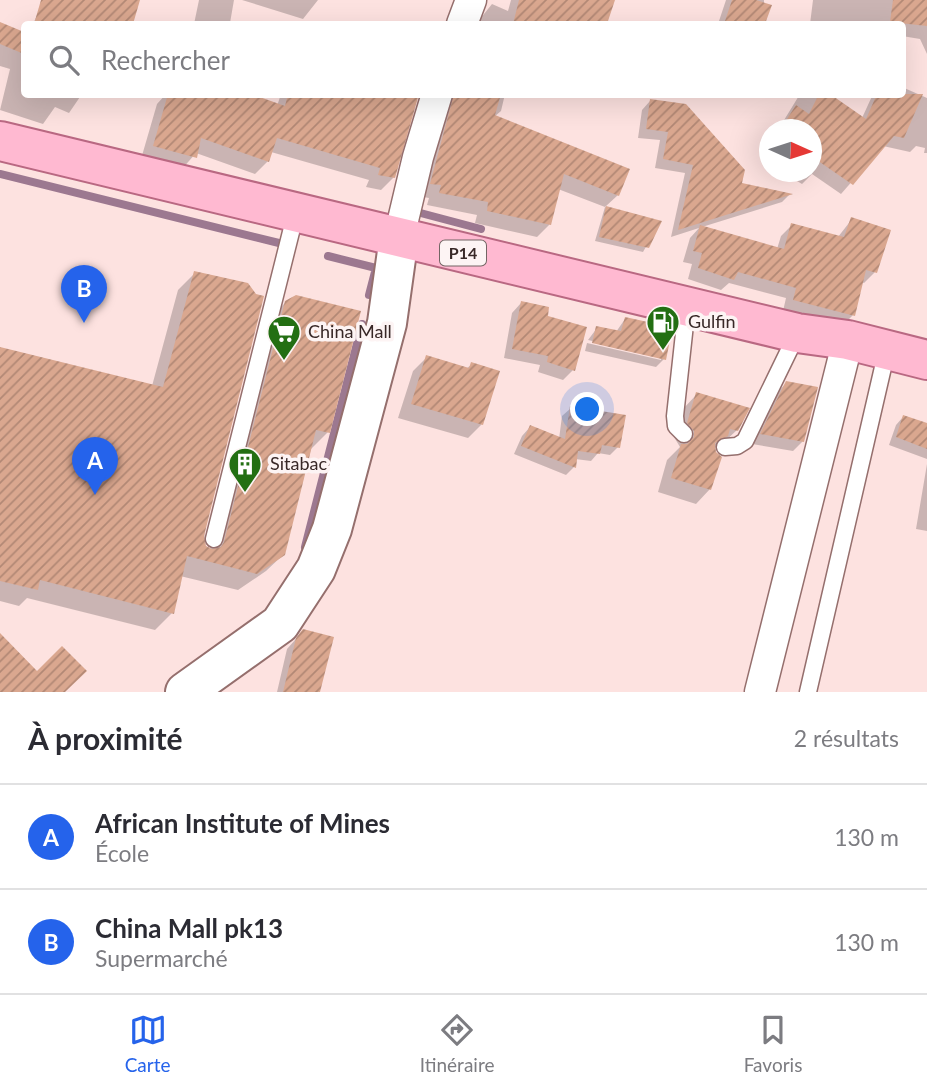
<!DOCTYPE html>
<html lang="fr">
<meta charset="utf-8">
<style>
body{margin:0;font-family:Lato,sans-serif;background:#f7f7f7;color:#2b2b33}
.compass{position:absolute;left:759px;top:119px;width:63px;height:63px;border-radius:50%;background:#fff;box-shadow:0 7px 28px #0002;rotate:93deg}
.you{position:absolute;left:588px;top:410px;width:24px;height:24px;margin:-18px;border:5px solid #fff;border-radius:50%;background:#1a73e8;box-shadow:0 0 0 10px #1a73e833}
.badge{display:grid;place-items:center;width:46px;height:46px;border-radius:50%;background:#2563eb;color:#fff;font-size:23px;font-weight:700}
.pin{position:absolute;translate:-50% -58px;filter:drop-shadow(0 2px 4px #0008)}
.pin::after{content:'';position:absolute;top:37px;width:24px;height:21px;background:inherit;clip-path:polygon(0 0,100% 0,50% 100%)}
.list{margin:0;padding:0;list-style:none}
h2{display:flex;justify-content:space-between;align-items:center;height:91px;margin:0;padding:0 28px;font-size:30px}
h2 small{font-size:23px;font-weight:400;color:#7c7c81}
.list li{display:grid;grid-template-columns:46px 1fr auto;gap:21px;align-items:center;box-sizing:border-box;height:105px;padding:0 28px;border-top:2px solid #e1e1e2}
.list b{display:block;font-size:26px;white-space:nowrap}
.list p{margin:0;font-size:23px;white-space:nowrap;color:#7c7c81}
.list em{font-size:23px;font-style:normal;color:#7c7c81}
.icon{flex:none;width:38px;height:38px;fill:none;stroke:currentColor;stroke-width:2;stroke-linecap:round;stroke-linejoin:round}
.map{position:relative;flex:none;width:927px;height:692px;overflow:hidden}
.search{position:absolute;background:#fff;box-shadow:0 7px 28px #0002;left:21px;right:21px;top:21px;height:77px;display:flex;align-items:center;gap:18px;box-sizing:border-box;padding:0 24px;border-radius:7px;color:#7c7c81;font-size:26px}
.sheet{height:301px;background:#fff}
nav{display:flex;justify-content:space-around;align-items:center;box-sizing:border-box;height:98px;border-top:2px solid #e1e1e2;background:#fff;font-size:19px;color:#7c7c81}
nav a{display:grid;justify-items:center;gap:4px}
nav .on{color:#2563eb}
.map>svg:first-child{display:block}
.shadow{fill:#0003}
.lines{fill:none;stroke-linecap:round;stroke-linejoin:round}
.stream{stroke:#9c7890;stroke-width:8}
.building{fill:url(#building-hatch)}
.service-casing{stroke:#956f6d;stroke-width:19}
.minor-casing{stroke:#956f6d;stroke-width:33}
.tertiary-casing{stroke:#956f6d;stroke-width:42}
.primary-casing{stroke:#b96882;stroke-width:42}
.service{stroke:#fff;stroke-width:16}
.minor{stroke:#fff;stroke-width:30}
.tertiary{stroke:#fff;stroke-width:38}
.primary{stroke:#ffb9d1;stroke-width:38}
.labels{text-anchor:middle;stroke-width:7;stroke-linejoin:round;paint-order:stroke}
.shield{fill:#fdf4f4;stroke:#736564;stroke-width:2}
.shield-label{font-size:16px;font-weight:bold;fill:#382827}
.poi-label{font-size:18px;fill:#382827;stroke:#fdf4f4;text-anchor:start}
</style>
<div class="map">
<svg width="927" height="692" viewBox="0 0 927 692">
<defs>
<pattern id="building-hatch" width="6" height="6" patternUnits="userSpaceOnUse" patternTransform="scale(1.75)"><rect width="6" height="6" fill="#daa78f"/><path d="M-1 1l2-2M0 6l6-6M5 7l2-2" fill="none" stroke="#b28875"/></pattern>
</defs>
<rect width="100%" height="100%" fill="#fde2e0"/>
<path class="shadow" d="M44 0H139L131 24H33Z
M199 0H234L230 23 194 24Z
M242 0H318L303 19Z
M511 0H612L605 24H476L492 4 508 11Z
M726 0H764V23L766 24H718Z
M813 0H927V54L920 39 902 36V24H810Z
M0 24 24 34V94H82L69 113 55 107 43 124 0 110 10 69 0 66Z
M902 87 927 98V153H924L925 148 916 146 910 152 883 146 841 194 812 174 802 184 782 172H811V130H778L800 94H827L862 118 873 94H902Z
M166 94H246L277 106 281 94H417L394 177 381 190 366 187 369 180 271 152 268 161 255 174 196 153 182 169 141 159 157 104Z
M434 94H505L501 111 494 117 618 195 605 207 558 189 550 224 537 237 475 223 477 215 427 205 429 198 418 196Z
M650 101 740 185 789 195 782 202 702 227 777 249 781 236 792 225 838 237 852 219 875 272 864 283 861 282 853 315 842 326 783 311 786 298 729 283 721 290 688 279 692 264 683 262 690 238 699 228 671 237 685 173 655 168 660 140 638 138 642 110Z
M769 143V163L760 157Z
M605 207 660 222 643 252 595 241Z
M195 273 205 547 210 550 268 320 286 302 328 432 311 449 284 554 266 571 238 590 180 576 172 613 155 630 27 598 19 606 0 601V349L152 386 178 290Z
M521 303 546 317 573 370 563 380 538 372 540 365 504 358 512 313Z
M625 319 664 359 656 367 585 351 587 343 661 360V357L588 340 597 328 616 332Z
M427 357 466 369 472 364 482 424 468 438 398 418 413 371Z
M786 383 803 441 793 451 752 444 777 393Z
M697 394 737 430 722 444 714 448 710 489 696 504 658 492 667 460 680 447 674 437 683 409Z
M571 408 618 447 610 455 598 453 591 461 575 459 574 467 566 475 514 454 522 436 530 427 559 439 562 416Z
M903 417 927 425V459L889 445 896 425Z
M927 464V531L916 529Z
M303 631 318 692H277L287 649Z"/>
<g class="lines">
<path class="stream" d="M0 174 283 244
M413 211 481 229
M328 256 376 268 369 295
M305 547 362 324"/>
</g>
<path class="building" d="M41 0H140L133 24H34Z
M519 0H615L607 24H513Z
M732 0H756L772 5 765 24H724Z
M893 0H927V26L890 22Z
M0 22 24 32V54L0 44Z
M168 94H251L285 106 288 94H419L395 178 378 175 380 168 277 138 269 162 201 138 197 158 153 146Z
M454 94H501L495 115 630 169 619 196 564 174 551 225 487 211 488 202 439 193 441 185 430 184Z
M819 94H830L866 119 877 94H923L904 138 894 136 853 185 811 156V130H780L796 105 809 114Z
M650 99 686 104 745 170 742 183 793 194 678 230 693 165 663 159 668 132 646 129Z
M606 206 662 221 649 248 599 237Z
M851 217 891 230 877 273 866 270 855 316 793 300 796 288 738 272 734 280 698 268 702 253 693 251 700 225 784 249 791 223 844 237Z
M194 271 248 283 256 294 264 296 204 536 206 546 212 549 221 547 224 542 285 301 296 295 361 311 330 433 316 430 285 555 257 574 187 556 174 614 40 580 38 590 0 581V347L163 387Z
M521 301 549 307 548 316 587 327 575 371 547 362 548 356 512 349Z
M625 317 657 324 653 337 670 340 666 360 592 343 596 326 621 331Z
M426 355 469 368 471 362 500 371 483 425 411 404Z
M786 381 818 387 804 442 760 434Z
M696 392 750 408 738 431 730 429 728 436 715 443 716 452 722 457 711 490 671 478 681 444H687L694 437V431L687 423Z
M570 406 626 415 620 448 602 445 600 454 578 451 576 468 521 446 530 425 565 439Z
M903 415 927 423V449L896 437Z
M303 629 334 637 320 692H283L296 638Z
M0 633 37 671 62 646 87 671 65 692H0Z"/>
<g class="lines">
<defs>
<path id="service" d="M684 434 676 426 675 416 687 306
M725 447 737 446 745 441 797 334
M214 539 296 212
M808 692 887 350"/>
<path id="minor" d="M462 24 471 0
M399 237 418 157 437 94
M760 692 848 340"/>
<path id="tertiary" d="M185 692 280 624 316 569 332 529 387 323 399 237"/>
<path id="primary" d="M0 141 797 333 848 340 927 360"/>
</defs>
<use href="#service" class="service-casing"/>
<use href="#minor" class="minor-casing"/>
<use href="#tertiary" class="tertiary-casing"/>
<use href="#primary" class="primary-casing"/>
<use href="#service" class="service"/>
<use href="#minor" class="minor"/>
<use href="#tertiary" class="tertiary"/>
<use href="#primary" class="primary"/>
</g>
<defs>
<symbol id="fuel-pin" viewBox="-11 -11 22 30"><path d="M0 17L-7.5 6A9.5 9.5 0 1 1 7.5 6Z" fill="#236f13" stroke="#fdf4f4"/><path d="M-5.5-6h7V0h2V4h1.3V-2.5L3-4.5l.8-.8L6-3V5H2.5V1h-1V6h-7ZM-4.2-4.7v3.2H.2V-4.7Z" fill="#fff"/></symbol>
<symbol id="supermarket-pin" viewBox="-11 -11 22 30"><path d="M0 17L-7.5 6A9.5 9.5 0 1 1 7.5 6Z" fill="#236f13" stroke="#fdf4f4"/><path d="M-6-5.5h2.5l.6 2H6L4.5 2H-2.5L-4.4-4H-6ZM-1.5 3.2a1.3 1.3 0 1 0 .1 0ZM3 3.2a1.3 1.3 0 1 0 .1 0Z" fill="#fff"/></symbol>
<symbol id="building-pin" viewBox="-11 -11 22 30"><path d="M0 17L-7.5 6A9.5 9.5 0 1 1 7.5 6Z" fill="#236f13" stroke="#fdf4f4"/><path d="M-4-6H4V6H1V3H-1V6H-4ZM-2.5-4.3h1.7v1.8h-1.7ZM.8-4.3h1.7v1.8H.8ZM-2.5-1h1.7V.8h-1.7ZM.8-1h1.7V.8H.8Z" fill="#fff"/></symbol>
</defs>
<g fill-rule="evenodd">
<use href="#fuel-pin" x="644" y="303" width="38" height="52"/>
<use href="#supermarket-pin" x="265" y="313" width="38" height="52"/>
<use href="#building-pin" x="226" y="445" width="38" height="52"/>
</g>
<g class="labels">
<rect class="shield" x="440" y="240.5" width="46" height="25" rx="5"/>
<g class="shield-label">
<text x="463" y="259">P14</text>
</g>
<g class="poi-label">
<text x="688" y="328">Gulfin</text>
<text x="308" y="338">China Mall</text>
<text x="270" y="470">Sitabac</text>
</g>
</g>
</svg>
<svg class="compass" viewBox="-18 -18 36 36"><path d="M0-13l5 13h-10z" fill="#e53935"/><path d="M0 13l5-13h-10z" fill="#7c7c81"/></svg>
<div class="you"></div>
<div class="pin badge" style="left:95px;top:495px">A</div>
<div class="pin badge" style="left:84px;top:323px">B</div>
<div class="search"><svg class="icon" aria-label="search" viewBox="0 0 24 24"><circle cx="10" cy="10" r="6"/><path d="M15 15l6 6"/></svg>Rechercher</div>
</div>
<section class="sheet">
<h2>À proximité<small>2 résultats</small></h2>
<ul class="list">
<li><span class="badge">A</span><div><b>African Institute of Mines</b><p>École</p></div><em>130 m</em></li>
<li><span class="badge">B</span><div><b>China Mall pk13</b><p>Supermarché</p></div><em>130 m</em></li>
</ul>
</section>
<nav>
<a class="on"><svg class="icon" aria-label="map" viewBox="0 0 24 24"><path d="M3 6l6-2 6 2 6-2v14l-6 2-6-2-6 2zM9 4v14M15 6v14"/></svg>Carte</a>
<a><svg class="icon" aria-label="directions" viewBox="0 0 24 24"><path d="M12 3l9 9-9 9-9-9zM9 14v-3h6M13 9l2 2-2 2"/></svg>Itinéraire</a>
<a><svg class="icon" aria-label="saved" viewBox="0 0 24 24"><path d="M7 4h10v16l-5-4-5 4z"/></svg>Favoris</a>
</nav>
